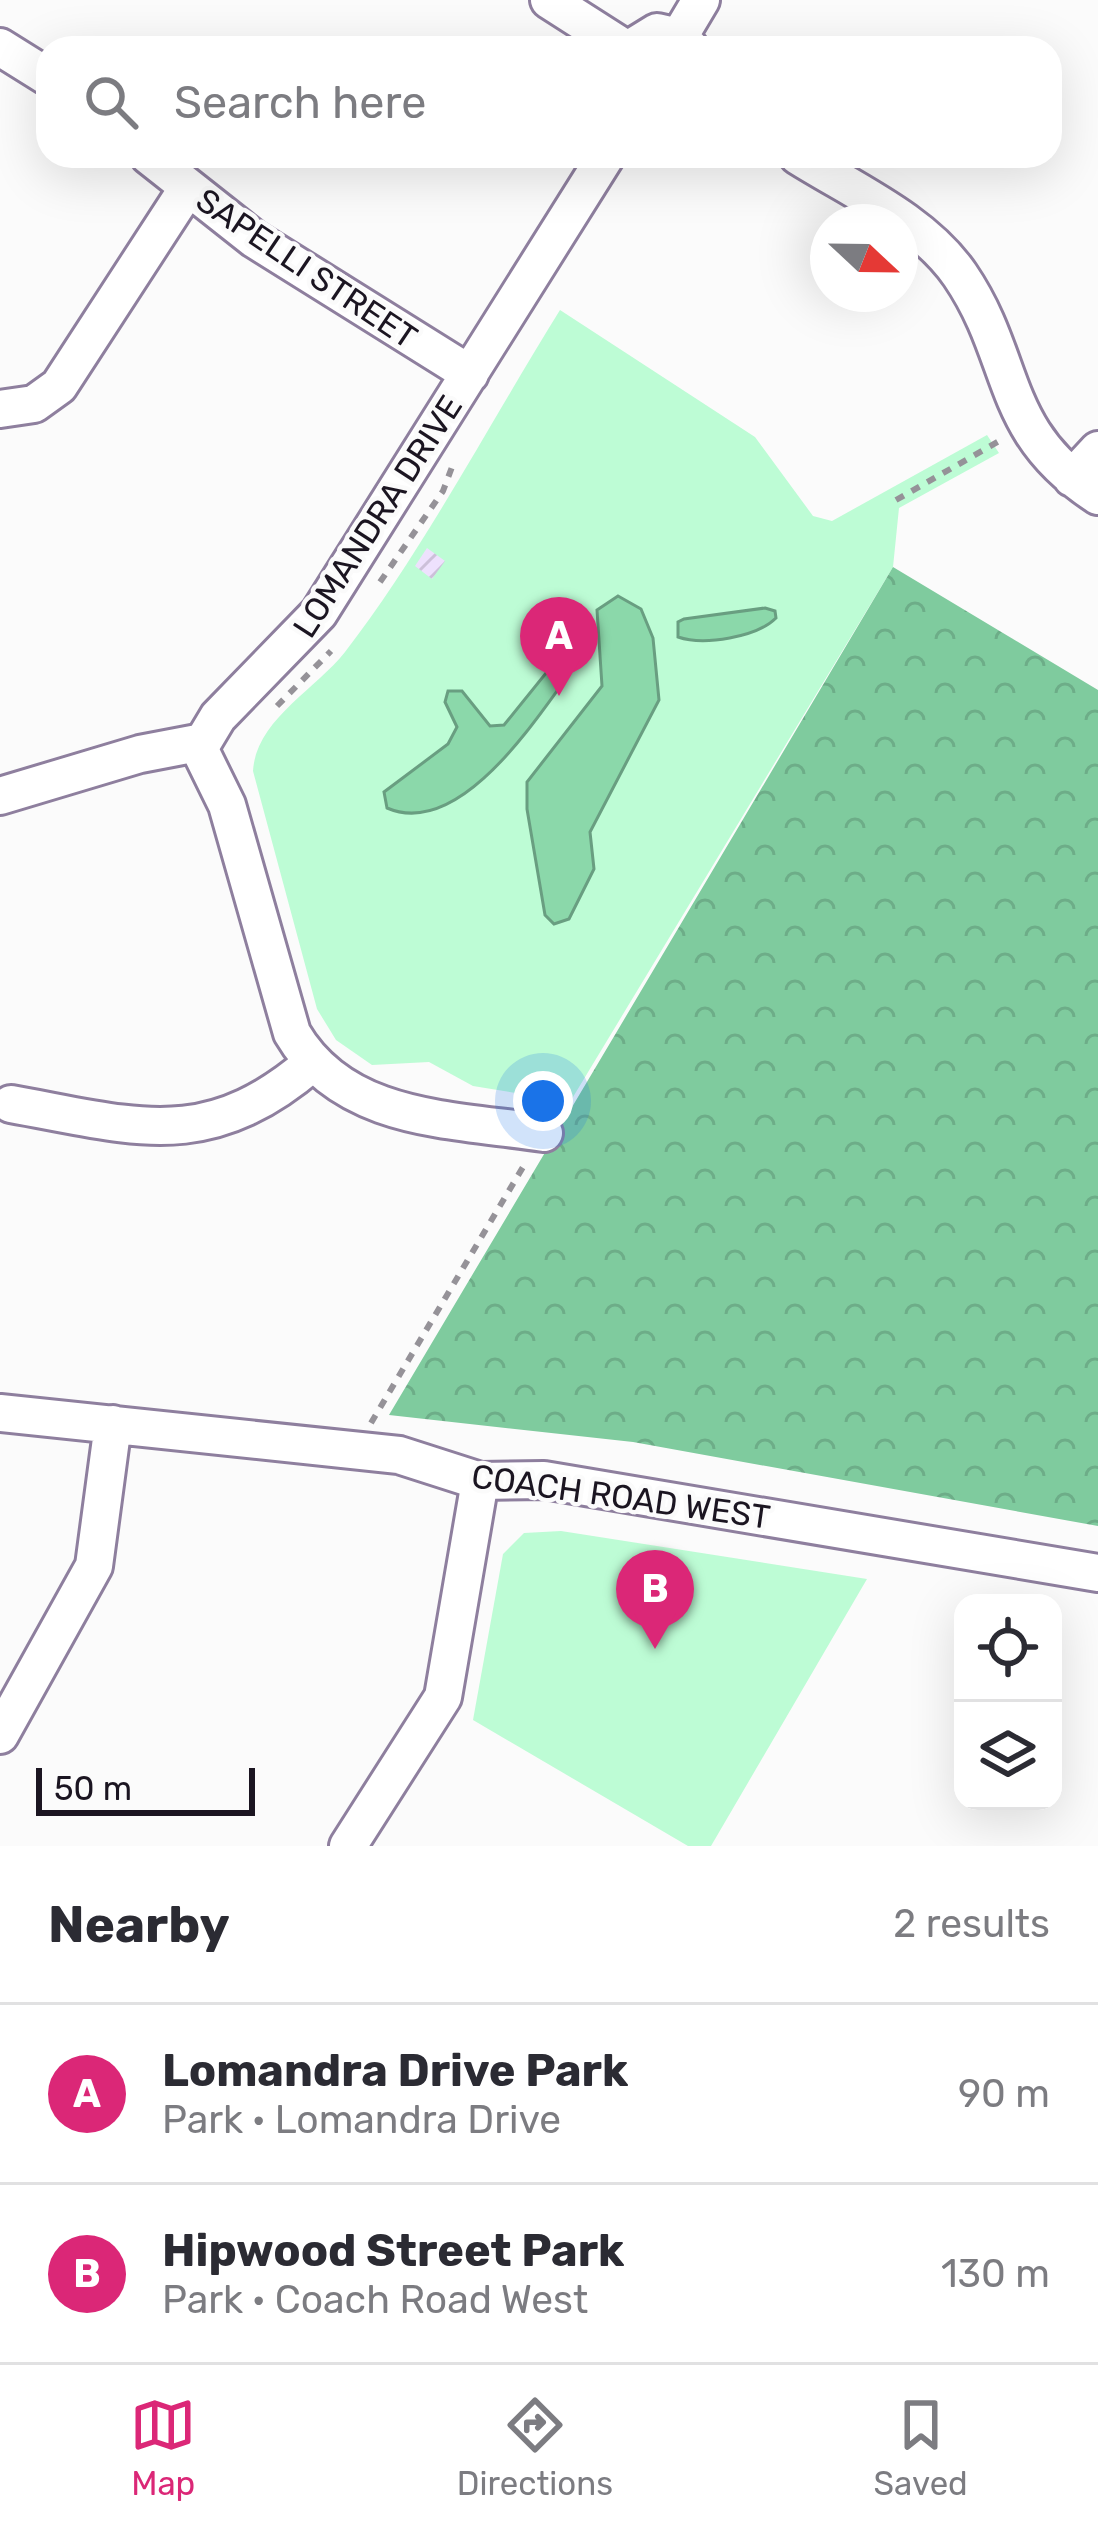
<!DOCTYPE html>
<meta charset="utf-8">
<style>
body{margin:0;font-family:Rubik,sans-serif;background:#f7f7f7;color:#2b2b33}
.controls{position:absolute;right:36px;bottom:36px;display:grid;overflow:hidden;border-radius:24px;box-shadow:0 12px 48px #0002}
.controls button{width:108px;height:108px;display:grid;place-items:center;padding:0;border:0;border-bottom:3px solid #e1e1e2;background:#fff;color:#2b2b33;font:60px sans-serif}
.compass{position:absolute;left:810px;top:204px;width:108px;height:108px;border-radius:50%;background:#fff;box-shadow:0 12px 48px #0002;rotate:112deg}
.scale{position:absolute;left:36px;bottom:30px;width:219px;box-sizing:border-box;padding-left:12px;border:6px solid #1b1521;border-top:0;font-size:33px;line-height:42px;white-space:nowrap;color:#1b1521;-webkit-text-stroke:9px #fbfbfb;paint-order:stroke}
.you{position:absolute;left:543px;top:1101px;width:42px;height:42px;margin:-30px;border:9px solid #fff;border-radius:50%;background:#1a73e8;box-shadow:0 0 0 18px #1a73e833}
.badge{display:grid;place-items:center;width:78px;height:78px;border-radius:50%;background:#db2777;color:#fff;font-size:39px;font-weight:700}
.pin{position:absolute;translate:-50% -99px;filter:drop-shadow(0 3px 6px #0008)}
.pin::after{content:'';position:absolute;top:63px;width:42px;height:36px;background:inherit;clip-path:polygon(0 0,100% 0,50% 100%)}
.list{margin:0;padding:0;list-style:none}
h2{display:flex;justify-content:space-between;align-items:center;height:156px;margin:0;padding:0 48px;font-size:51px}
h2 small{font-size:39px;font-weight:400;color:#7c7c81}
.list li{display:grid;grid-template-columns:78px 1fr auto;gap:36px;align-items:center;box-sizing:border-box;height:180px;padding:0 48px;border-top:3px solid #e1e1e2}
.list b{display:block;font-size:45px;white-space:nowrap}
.list p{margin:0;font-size:39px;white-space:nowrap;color:#7c7c81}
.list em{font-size:39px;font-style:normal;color:#7c7c81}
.icon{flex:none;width:66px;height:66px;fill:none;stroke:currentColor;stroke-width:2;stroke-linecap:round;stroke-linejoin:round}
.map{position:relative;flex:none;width:1098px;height:1846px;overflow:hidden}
.search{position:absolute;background:#fff;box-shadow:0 12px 48px #0002;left:36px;right:36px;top:36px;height:132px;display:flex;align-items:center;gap:30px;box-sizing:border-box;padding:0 42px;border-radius:36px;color:#7c7c81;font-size:45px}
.sheet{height:516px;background:#fff}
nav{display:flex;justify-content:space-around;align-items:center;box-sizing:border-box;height:168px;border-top:3px solid #e1e1e2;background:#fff;font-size:33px;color:#7c7c81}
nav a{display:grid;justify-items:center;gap:6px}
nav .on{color:#db2777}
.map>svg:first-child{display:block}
.green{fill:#bdfcd5}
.forest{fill:url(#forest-crowns)}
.water{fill:#8bd8aa;stroke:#699e81;stroke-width:3}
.building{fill:url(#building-hatch)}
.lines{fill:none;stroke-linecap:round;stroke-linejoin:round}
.minor-casing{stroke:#8e7f9e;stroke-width:42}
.path{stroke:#959298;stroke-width:6;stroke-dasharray:9 9;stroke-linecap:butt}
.minor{stroke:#fff;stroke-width:36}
.labels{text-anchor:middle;stroke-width:9;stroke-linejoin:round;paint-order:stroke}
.street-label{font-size:33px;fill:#1b1521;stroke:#fbfbfb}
</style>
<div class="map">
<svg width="1098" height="1846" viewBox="0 0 1098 1846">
<defs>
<pattern id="forest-crowns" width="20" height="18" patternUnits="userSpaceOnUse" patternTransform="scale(3)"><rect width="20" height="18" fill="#7fcb9e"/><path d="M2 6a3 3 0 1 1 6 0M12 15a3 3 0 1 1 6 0" fill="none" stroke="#6dad88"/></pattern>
<pattern id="building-hatch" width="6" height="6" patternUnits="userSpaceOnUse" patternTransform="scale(3)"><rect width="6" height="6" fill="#eee1fd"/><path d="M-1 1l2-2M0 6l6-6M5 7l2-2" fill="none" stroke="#ccc0d9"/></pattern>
</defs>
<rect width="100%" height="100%" fill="#fbfbfb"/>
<path class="green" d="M560 310 755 437 813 516 832 521 987 435 999 453 899 508 893 567 570 1102 473 1086 429 1062 372 1065 336 1040 317 1009 253 771C256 720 315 690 345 652 423 551 492 419 560 310Z
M561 1531 867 1579 711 1846H688L473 1720 503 1554 524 1533Z"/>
<path class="forest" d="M893 567 1098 690V1526L633 1442 389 1415Z"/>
<path class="water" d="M618 596 641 609 653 638 659 700 590 832 594 869 569 919 554 924 545 915 527 809V782L602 686 597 610Z
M765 608 775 611 776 618C757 637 704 646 678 637V622L684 619Z
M559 657H569L570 673C534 722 459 839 387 808L384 792 448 744 457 727 445 702 448 691H462L490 726 504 725Z"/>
<path class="building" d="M427 548 445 561 432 579 415 566Z"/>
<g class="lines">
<defs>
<path id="minor" d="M549 0 624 48
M679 37 701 0
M0 47 48 77
M631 48 657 32 679 37 690 48
M149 156 254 239 470 374
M798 156C852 190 923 221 960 275 1018 360 997 431 1098 496
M0 409 34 404 59 386 187 189
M1072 478 1098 450
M198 746 227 805 292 1033C344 1122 452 1119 544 1133
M0 796 140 754 203 742 218 717 319 613 606 156
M11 1104C135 1126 206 1154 312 1063
M0 1413 399 1455 480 1481 544 1480 1098 1573
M0 1735 94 1566 113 1424
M348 1846 443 1697 480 1481"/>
</defs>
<use href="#minor" class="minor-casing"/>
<path class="path" d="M896 500 1001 440
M380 582 443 491 452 467
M277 706 331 651
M371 1423 526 1162"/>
<use href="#minor" class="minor"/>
</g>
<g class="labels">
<g class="street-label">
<text transform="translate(307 268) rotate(34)" y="12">SAPELLI STREET</text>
<text transform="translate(377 516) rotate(-57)" y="12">LOMANDRA DRIVE</text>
<text transform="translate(621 1496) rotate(8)" y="12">COACH ROAD WEST</text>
</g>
</g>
</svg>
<div class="controls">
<button><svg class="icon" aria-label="locate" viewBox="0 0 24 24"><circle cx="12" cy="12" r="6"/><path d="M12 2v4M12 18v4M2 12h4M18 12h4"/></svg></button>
<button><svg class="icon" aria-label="layers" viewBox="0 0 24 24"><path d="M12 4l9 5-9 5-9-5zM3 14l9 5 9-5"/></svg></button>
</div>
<svg class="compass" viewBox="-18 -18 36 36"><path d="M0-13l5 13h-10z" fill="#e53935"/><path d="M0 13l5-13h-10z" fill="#7c7c81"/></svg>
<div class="scale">50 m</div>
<div class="you"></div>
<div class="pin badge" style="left:559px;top:696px">A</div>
<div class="pin badge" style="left:655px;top:1649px">B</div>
<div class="search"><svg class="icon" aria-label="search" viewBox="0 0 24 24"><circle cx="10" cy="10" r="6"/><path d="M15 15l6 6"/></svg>Search here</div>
</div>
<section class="sheet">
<h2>Nearby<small>2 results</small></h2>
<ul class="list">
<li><span class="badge">A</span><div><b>Lomandra Drive Park</b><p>Park · Lomandra Drive</p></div><em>90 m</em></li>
<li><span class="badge">B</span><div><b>Hipwood Street Park</b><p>Park · Coach Road West</p></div><em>130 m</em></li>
</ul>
</section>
<nav>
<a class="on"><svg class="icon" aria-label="map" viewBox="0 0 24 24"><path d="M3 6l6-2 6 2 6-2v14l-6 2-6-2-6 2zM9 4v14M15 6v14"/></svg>Map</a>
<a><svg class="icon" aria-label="directions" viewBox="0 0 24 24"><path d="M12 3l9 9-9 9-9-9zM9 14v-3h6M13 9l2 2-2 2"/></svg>Directions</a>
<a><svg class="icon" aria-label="saved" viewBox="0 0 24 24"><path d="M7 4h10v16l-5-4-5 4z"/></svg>Saved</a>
</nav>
